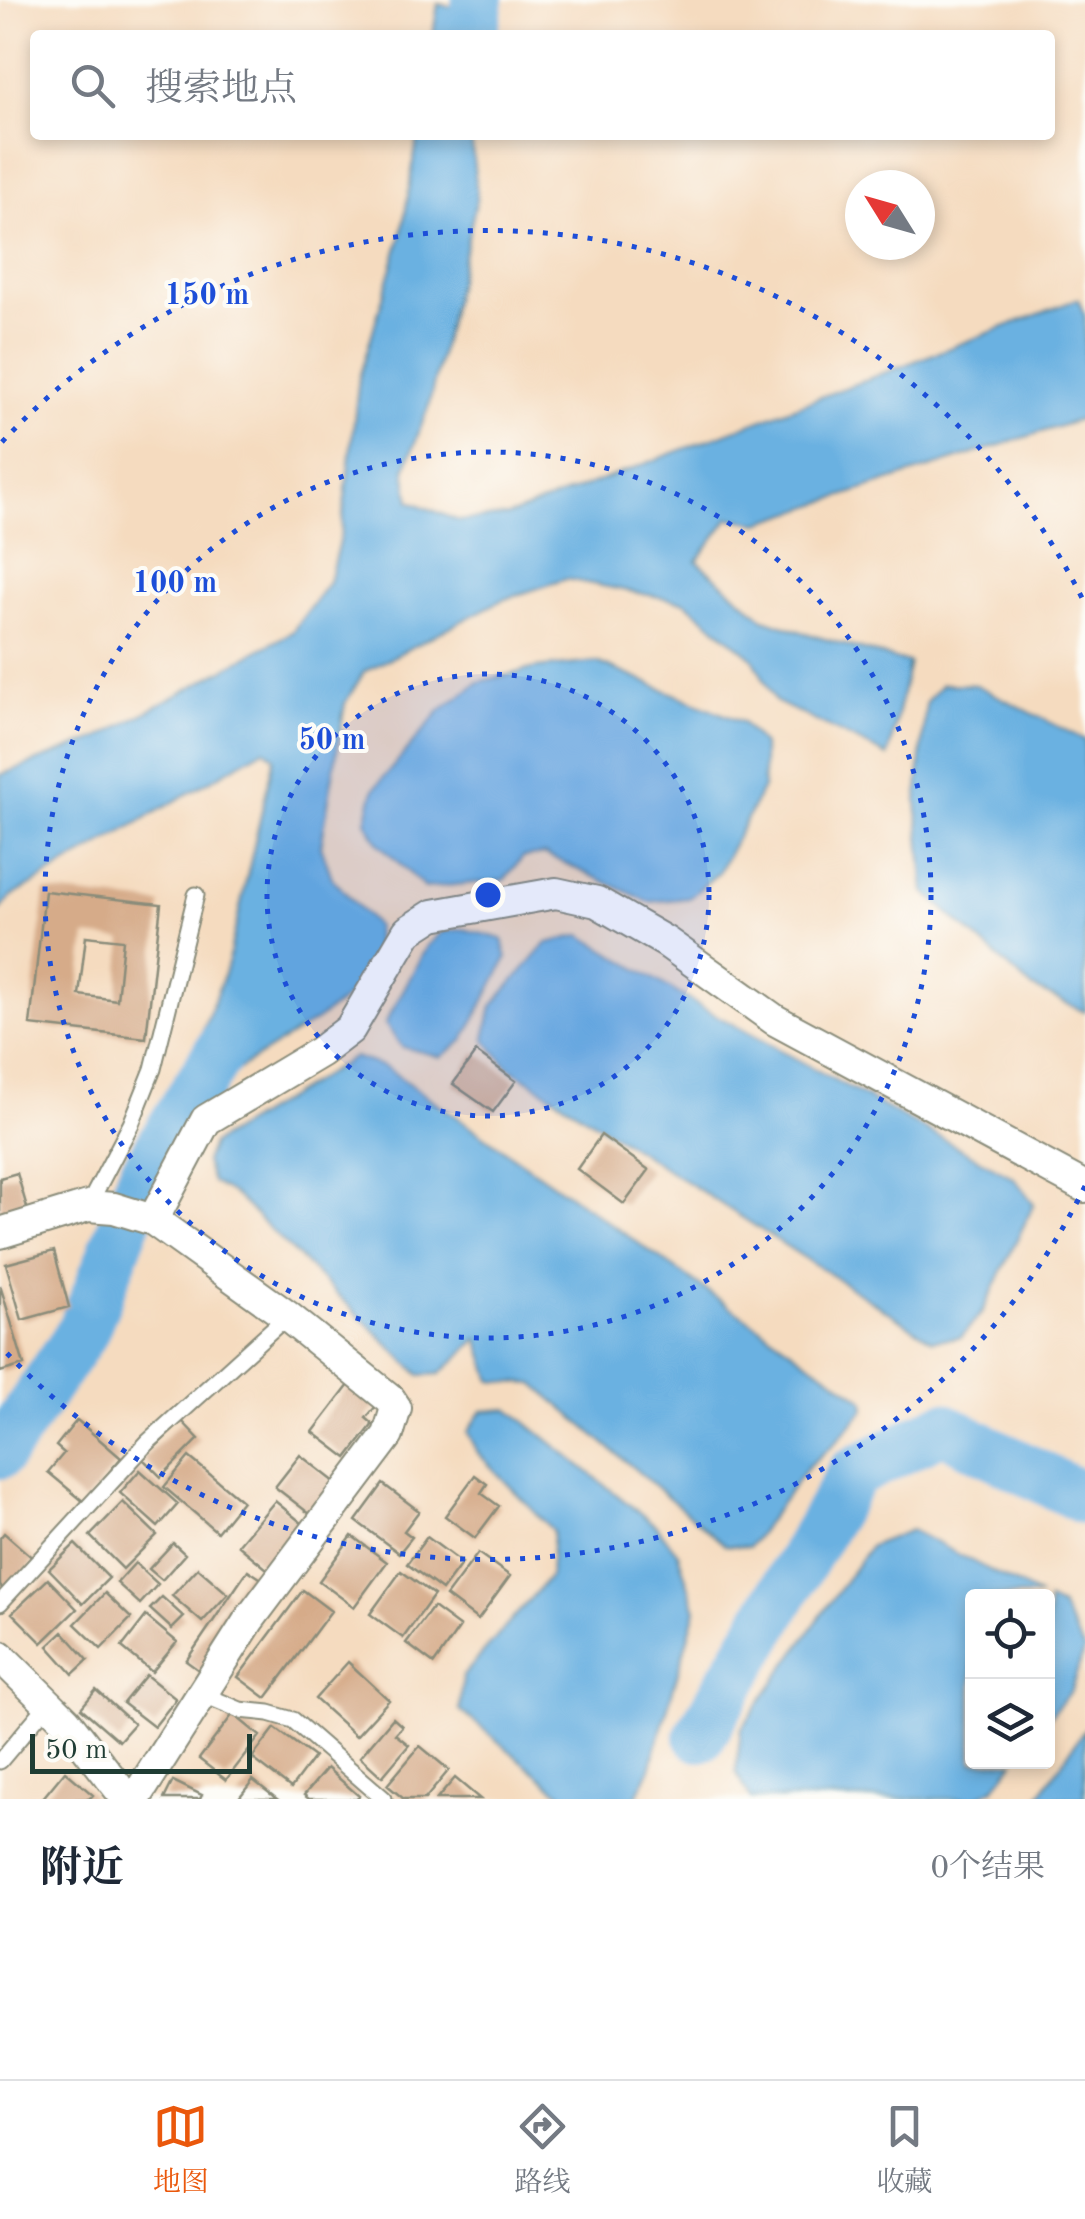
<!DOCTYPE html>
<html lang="zh">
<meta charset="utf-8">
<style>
body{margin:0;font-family:"Old Standard TT","Noto Serif SC",serif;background:#f6f6f7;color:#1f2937}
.controls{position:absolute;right:30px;bottom:30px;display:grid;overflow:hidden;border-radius:10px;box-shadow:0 5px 15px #0003}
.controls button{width:90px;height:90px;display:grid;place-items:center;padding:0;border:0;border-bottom:2px solid #e0e1e3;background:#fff;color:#1f2937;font:50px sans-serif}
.compass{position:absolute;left:845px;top:170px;width:90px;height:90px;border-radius:50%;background:#fff;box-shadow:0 5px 15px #0003;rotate:307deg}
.scale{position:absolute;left:30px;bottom:25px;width:222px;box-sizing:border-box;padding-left:10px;border:5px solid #1f3d34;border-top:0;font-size:28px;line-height:35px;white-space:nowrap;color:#1f3d34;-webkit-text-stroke:8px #fdfcf7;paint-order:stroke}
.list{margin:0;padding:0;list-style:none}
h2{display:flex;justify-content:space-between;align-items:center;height:130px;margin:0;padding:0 40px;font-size:42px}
h2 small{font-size:32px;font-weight:400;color:#747a83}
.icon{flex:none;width:55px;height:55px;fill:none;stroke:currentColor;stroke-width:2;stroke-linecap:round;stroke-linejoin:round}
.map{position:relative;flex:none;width:1085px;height:1799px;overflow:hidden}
.search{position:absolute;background:#fff;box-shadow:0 5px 15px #0003;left:30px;right:30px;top:30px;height:110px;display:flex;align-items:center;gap:25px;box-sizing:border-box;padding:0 35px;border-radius:10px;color:#747a83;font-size:38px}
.sheet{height:280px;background:#fff}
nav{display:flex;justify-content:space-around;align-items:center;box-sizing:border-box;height:140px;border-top:2px solid #e0e1e3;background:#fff;font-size:28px;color:#747a83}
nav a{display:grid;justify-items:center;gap:5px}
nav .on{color:#ea580c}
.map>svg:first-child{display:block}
.water{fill:#6ab1e1;stroke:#44778a;stroke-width:2.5}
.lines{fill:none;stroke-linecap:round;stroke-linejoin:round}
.river{stroke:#6ab1e1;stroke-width:52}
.building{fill:#d6ab89;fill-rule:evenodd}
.lane-casing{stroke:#8a8c7a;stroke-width:19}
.street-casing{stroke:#8a8c7a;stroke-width:34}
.lane{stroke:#fff;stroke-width:15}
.street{stroke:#fff;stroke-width:30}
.ring{fill:none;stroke:#1d4ed8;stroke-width:5;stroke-dasharray:5 10}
.centre{fill:#1d4ed8;stroke:#fdfcf7;stroke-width:5}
.ring-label{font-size:30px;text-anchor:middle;font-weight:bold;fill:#1d4ed8;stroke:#fdfcf7;stroke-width:8;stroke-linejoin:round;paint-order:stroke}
</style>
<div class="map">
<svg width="1085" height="1799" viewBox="0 0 1085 1799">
<rect width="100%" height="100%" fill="#fdfcf7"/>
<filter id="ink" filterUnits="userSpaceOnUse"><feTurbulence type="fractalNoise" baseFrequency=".01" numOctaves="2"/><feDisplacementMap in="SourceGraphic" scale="20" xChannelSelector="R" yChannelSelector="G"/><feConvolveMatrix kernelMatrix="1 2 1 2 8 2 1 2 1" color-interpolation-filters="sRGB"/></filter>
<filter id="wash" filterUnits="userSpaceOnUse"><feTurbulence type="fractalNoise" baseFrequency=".0048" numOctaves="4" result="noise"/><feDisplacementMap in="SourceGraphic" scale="40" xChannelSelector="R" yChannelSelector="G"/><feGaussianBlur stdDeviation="2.25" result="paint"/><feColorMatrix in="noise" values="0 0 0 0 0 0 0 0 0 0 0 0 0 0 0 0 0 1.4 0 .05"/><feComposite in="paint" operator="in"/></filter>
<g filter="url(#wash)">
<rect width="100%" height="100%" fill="#f5dbbf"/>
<path class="water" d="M438 4 497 16 494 35H433Z
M418 135H471L477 198 428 408 405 469 410 501 459 521 508 516 1078 299 1085 317V418L759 523 729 518 697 561 764 619 811 635 909 663 888 756 775 701 753 658 685 602 566 579 502 600 364 672 345 703 321 846 332 878 376 926 375 956 358 989 318 1019 232 1073 189 1067 227 966 274 757 264 749 11 897 0 911V775L99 738 292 632 329 582 341 533 359 378 402 233Z
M597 662 742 722 763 745V788L718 873 689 898 649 902 545 854 523 857 504 880 425 888 379 844 366 821 374 789 441 710 479 682 536 668Z
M942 684 976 685 1085 740V1012L1031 987 925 892 917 801 926 702Z
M464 929 502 939 507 958 464 1040 441 1057 402 1047 385 1024 427 946 441 932Z
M581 935 701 1007 1014 1178 1034 1204 983 1311 961 1337 932 1340 507 1066 485 1039 492 1006 547 943Z
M354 1057 385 1067 864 1400 865 1409 834 1444 808 1466 749 1547 725 1545 534 1384 492 1381 478 1339 440 1374 420 1375 236 1196 212 1182 205 1162 212 1144Z
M509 1409 655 1525 678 1553 696 1610 649 1772 635 1799H568L460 1710 463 1676 550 1576 553 1531 478 1453 468 1432 482 1411Z
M911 1530 1040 1596H972V1762H1014L994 1788 973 1799H751L736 1772 741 1729 870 1546Z
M1048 1601 1061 1607 1084 1650 1071 1690 1048 1719Z
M1085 1729V1799H1037Z"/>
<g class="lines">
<path class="river" d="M472 35 478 0
M0 1453 83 1331 144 1174 233 1030 241 1009
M700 1736 853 1473 943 1428 1085 1499"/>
</g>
<g id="blocks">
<path class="building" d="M45 891 161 904 146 1038 30 1025ZM86 936 123 940 117 1000 79 995Z
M476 1052 516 1081 493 1112 453 1084Z
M601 1135 649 1170 624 1204 577 1169Z
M17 1173 28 1211 0 1220V1178Z
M54 1251 69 1307 22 1320 6 1264Z
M0 1285 24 1365 0 1372Z
M349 1385 376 1406 366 1418 373 1424 347 1458 313 1432Z
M77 1420 121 1458 84 1502 48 1472 64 1453 56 1446Z
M182 1421 199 1439 161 1477 143 1459Z
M300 1455 340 1486 315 1518 275 1487Z
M189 1457 242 1501 217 1532 164 1487Z
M140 1470 178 1504 158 1527 120 1493Z
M475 1475 487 1484 481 1493 499 1506 475 1538 445 1516Z
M383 1484 419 1511 404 1531 412 1537 399 1553 356 1521Z
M275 1501 303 1524 295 1533 303 1539 273 1574 238 1545Z
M123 1502 157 1535 123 1569 90 1536Z
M4 1533 35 1560 7 1592 0 1586V1538Z
M352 1536 387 1562 354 1607 319 1581Z
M427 1537 462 1563 442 1590 407 1564Z
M173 1543 185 1554 162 1580 149 1569Z
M75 1544 109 1578 83 1604 49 1569Z
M478 1553 510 1576 478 1620 446 1596Z
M135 1563 158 1584 140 1604 117 1583Z
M198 1568 228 1594 202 1622 172 1596Z
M248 1570 266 1582 204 1674 186 1661Z
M401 1571 434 1595 403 1638 370 1614Z
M48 1579 77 1609 42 1643 12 1613Z
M303 1590 331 1611 266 1698 238 1677Z
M105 1593 131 1618 101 1649 75 1624Z
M162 1597 184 1617 172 1629 150 1609Z
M433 1607 460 1627 434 1664 406 1643Z
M146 1616 177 1642 152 1672 122 1647Z
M63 1632 88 1660 73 1674 48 1646Z
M348 1662 389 1700 356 1736 315 1699Z
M146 1675 176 1699 154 1727 123 1703Z
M96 1690 134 1724 119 1741 81 1708Z
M233 1714 260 1736 226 1780 199 1759Z
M393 1718 402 1726 395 1734 409 1745 382 1777 360 1757Z
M275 1728 314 1757 291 1788 252 1758Z
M420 1746 449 1770 425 1799H404L387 1785Z
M327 1768 359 1796 357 1799H309L304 1795Z
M65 1771 93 1795 89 1799H42Z
M455 1778 480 1799H437Z
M253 1780 277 1799H238Z
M173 1781 202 1795 200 1799H164Z"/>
</g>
</g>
<g filter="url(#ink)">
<use href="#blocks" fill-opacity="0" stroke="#8a8c7a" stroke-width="2.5"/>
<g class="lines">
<defs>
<path id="lane" d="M88 1206 131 1124 153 1069 196 895
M0 1603 148 1442 287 1316
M202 1694 240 1710 269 1713 293 1720 384 1799
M0 1761 48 1704"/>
<path id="street" d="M153 1220 206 1120 320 1052 350 1029 408 931 433 915 556 893 597 902 666 942 775 1020 1085 1187
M0 1233 88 1206 114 1208 153 1220 287 1316 390 1399 396 1408 388 1435 249 1620 135 1799
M0 1656 66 1721 127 1799"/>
</defs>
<use href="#lane" class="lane-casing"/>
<use href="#street" class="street-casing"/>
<use href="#lane" class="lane"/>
<use href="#street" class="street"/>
</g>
</g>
<circle cx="488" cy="895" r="221" fill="#1d4ed8" fill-opacity=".12"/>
<g class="ring">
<circle cx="488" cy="895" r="221"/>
<circle cx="488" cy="895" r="443"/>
<path d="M1085 1186A664 664 0 0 1 2 1348M2 442A664 664 0 0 1 1085 604"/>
</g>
<circle cx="488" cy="895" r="15" class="centre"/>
<g class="ring-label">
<text x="207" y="304">150 m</text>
<text x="175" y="592">100 m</text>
<text x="332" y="749">50 m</text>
</g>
</svg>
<div class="controls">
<button><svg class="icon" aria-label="locate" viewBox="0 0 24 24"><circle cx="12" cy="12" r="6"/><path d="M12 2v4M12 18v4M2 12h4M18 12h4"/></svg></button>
<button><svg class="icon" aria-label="layers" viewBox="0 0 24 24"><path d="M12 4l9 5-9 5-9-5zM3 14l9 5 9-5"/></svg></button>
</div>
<svg class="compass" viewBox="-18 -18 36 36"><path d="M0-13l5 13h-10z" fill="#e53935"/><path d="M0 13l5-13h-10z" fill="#747a83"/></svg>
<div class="scale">50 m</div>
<div class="search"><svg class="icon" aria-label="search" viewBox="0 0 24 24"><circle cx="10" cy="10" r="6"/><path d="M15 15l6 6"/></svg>搜索地点</div>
</div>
<section class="sheet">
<h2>附近<small>0个结果</small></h2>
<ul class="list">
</ul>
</section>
<nav>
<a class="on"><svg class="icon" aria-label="map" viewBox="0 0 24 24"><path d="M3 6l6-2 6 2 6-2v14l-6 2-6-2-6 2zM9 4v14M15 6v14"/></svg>地图</a>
<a><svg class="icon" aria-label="directions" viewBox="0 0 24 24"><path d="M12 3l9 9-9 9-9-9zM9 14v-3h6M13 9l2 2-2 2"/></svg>路线</a>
<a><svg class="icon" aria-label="saved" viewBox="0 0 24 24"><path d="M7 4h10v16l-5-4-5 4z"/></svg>收藏</a>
</nav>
